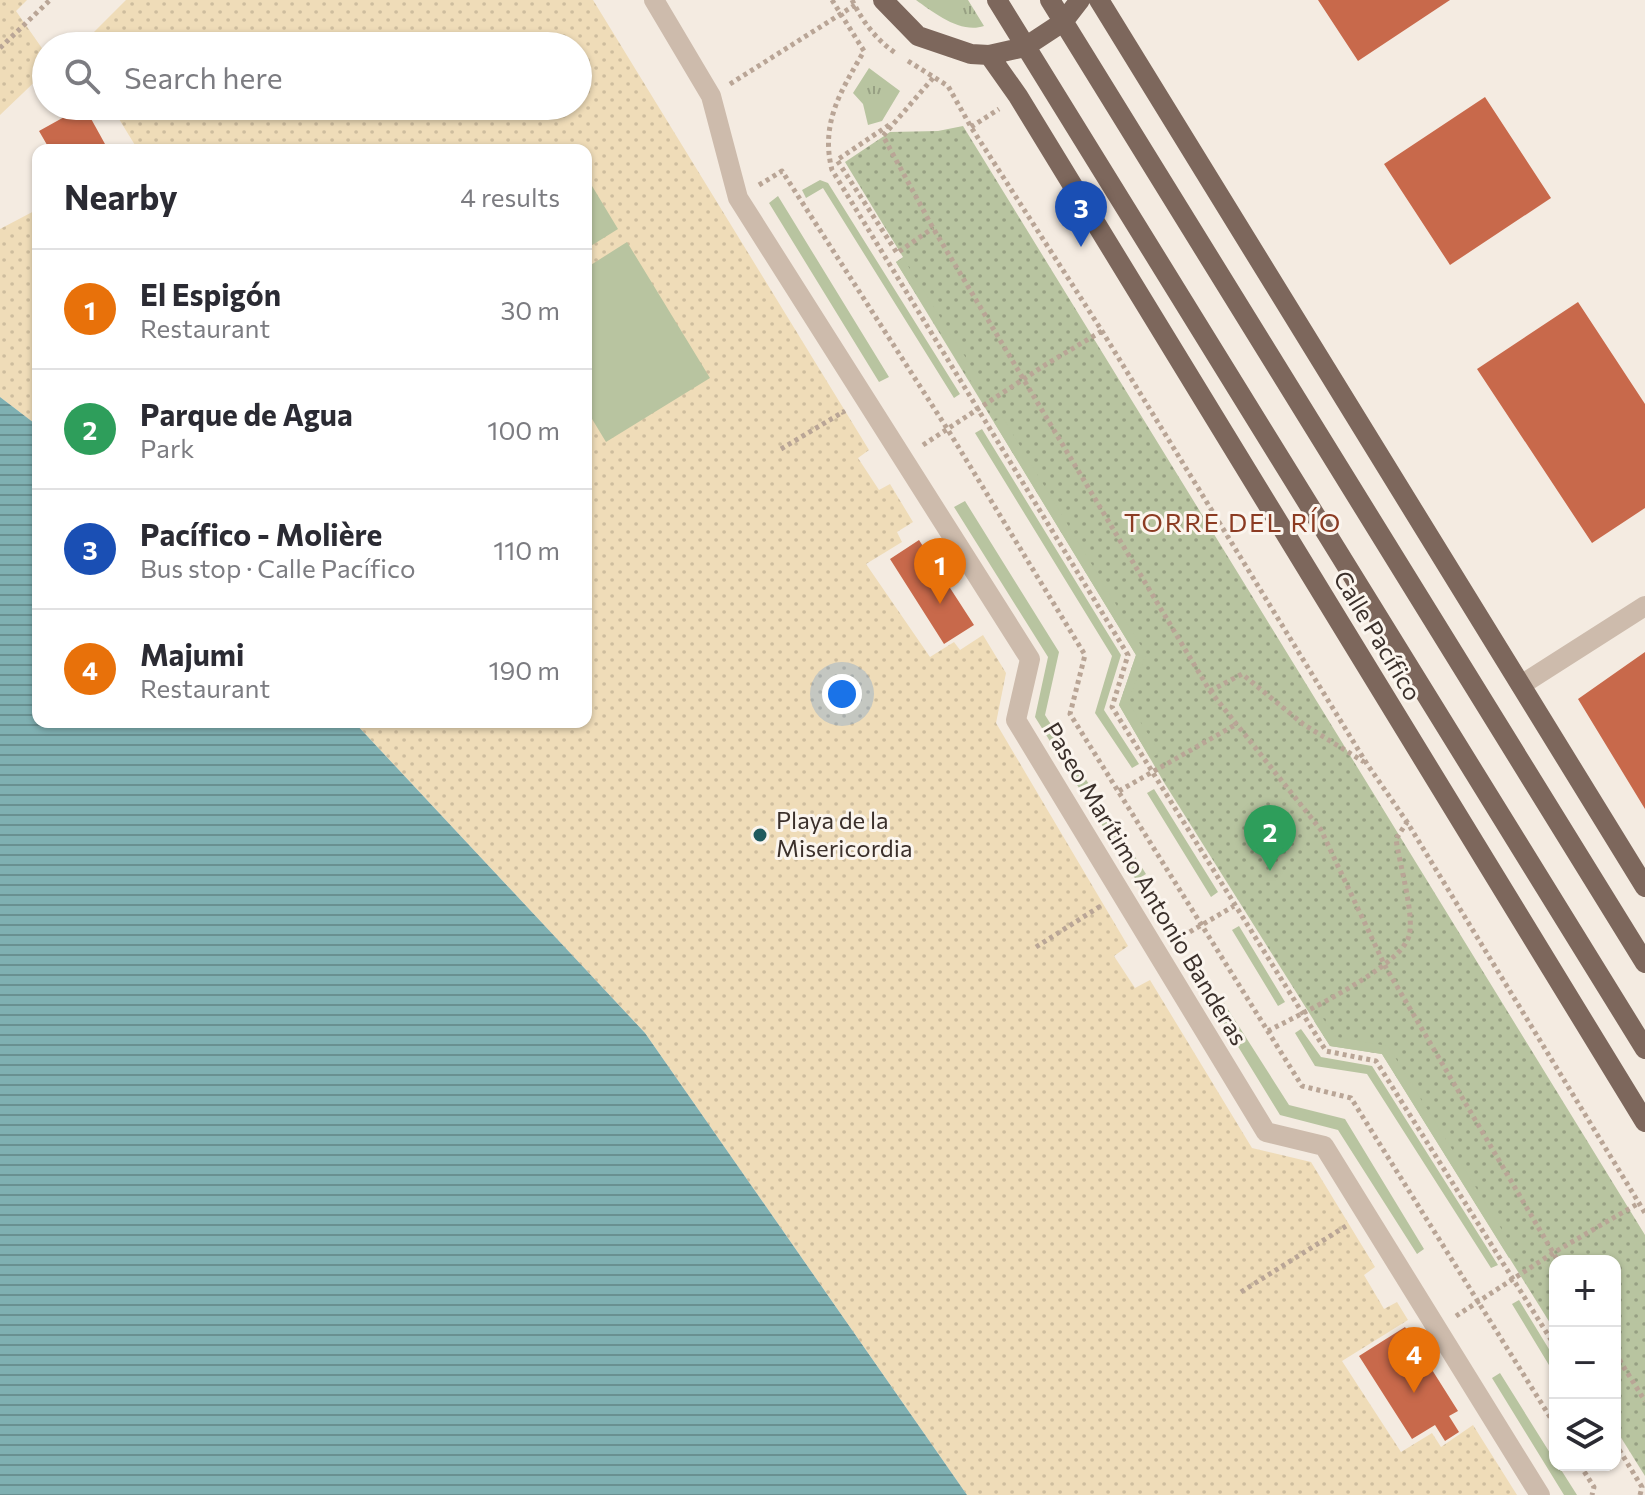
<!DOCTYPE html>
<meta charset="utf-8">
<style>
body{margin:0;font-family:Commissioner,sans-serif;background:#f7f7f7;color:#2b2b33}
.controls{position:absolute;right:24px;bottom:24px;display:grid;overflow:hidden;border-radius:16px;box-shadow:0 2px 6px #0004}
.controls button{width:72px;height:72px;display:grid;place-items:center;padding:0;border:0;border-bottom:2px solid #e1e1e2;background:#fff;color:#2b2b33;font:40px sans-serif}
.you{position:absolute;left:842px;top:694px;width:28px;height:28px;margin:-20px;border:6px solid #fff;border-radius:50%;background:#1a73e8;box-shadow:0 0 0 12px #1a73e833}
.badge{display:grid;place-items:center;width:52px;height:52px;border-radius:50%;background:#1f5a5e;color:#fff;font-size:26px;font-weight:700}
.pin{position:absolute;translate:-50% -66px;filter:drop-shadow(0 2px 4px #0008)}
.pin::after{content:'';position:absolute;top:42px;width:28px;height:24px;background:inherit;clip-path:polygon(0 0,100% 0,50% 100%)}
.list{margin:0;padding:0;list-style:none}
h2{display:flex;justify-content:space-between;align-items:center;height:104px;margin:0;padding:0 32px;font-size:34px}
h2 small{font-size:26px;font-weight:400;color:#7c7c81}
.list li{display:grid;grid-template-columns:52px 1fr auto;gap:24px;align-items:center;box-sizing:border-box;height:120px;padding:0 32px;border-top:2px solid #e1e1e2}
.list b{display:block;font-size:30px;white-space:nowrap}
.list p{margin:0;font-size:26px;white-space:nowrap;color:#7c7c81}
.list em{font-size:26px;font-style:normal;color:#7c7c81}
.icon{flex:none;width:44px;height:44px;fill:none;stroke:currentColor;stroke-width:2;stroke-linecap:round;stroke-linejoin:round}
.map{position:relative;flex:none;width:1645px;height:1495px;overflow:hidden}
.search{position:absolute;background:#fff;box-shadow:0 2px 6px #0004;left:32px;top:32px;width:560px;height:88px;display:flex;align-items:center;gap:20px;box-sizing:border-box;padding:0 28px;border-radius:44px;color:#7c7c81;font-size:30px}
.panel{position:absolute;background:#fff;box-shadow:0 2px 6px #0004;left:32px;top:144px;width:560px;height:584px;border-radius:16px}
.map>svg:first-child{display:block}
.grass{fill:url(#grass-tufts)}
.sand{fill:url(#sand-dots)}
.park{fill:url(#park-dots)}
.garden{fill:#b8c4a0}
.water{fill:url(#water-rules)}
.building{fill:#c8694b}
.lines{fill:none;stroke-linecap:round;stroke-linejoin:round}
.path{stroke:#b9a596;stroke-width:5;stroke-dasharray:4 4;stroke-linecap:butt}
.minor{stroke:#cdbbac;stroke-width:20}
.major{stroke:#7d675c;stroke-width:20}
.poi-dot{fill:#1f5a5e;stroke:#fbf5ee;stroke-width:3}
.labels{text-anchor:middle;stroke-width:6;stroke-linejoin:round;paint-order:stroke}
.street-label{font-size:24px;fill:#3b302b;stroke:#fbf5ee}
.poi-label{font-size:24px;fill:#3b302b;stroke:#fbf5ee;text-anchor:start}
.neighbourhood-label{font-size:26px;letter-spacing:2px;fill:#8c3b22;stroke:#fbf5ee}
</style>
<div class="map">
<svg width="1645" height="1495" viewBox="0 0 1645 1495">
<defs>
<pattern id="grass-tufts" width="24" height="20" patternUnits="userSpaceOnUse" patternTransform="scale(2)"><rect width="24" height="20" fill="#b8c4a0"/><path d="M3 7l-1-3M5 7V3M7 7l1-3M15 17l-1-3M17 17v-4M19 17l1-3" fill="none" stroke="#97a083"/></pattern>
<pattern id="sand-dots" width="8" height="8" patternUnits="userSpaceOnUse" patternTransform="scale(2)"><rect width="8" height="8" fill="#efdcb8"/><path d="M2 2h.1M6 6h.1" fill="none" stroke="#cebd9e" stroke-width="1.8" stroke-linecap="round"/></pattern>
<pattern id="park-dots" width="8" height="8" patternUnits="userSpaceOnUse" patternTransform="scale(2)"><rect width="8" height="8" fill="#b8c4a0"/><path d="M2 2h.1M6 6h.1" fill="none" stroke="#97a083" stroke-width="1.8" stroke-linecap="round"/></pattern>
<pattern id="water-rules" width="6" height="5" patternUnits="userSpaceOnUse" patternTransform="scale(2)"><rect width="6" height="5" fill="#7fb0b2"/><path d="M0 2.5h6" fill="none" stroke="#699091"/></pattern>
</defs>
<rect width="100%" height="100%" fill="#f4ebe1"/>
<path class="grass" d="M916 0H968L984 26C961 34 934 13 916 0Z
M869 68 900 91 882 121 868 125 863 104 853 93Z"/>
<path class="sand" d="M0 0H27L16 11 46 54V71L0 115Z
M126 0H593L869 450 858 458 879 490 890 484 913 522 897 532 902 542 866 564 930 657 954 642 960 650 983 635 1006 673 996 723 1128 946 1114 956 1135 988 1150 980 1252 1148 1311 1162 1375 1267 1364 1275 1384 1309 1397 1302 1408 1320 1342 1361 1401 1452 1432 1433 1441 1447 1473 1425 1517 1495H967L645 1033 354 722H586V150H138L111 106H578V46H80Z
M38 209V426L0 397V229Z"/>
<path class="park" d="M963 126 1645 1235V1476L1615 1428V1261H1555V1331L1382 1054 1330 1046 1165 784 1119 705 1136 655 896 262 903 257 845 162 890 132 938 131Z"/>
<path class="garden" d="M586 176 618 229 586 249Z
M820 180 828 183 960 394 954 398 823 188 806 198 802 190Z
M778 196 889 377 879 382 769 203Z
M627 242 710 378 606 442 586 409V268Z
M903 258 981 382 974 386 896 262Z
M1002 416 1146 654 1128 702 1160 753 1150 758 1119 705 1136 655 994 422Z
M982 429 1121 655 1104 710 1139 764 1132 768 1095 713 1112 656 975 433Z
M965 501 1059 652 1045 715 1146 874 1136 880 1035 717 1048 657 954 507Z
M1154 789 1218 892 1211 897 1147 793Z
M1239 926 1285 1002 1278 1006 1232 930Z
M1224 1003 1289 1105 1345 1119 1424 1249 1417 1254 1338 1130 1280 1115 1215 1009Z
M1322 1017 1336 1037 1388 1046 1517 1254 1509 1258 1382 1054 1330 1046 1314 1021Z
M1301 1029 1321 1057 1372 1066 1498 1265 1491 1268 1367 1074 1315 1066 1295 1033Z
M1519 1300 1555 1359V1375L1512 1304Z
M1500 1373 1555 1461V1465H1558L1577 1495H1564L1492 1378Z"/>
<path class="water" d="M0 397 38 426V722H354L645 1033 967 1495H0Z"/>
<path class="building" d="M1318 0H1450L1358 61Z
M1485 97 1551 198 1450 265 1384 164Z
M84 106 105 144 93 150H50L39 131Z
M1578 302 1645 404V508L1592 543 1477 369Z
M919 540 974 625 944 644 890 559Z
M1645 652V809L1578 699Z
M1405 1327 1458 1411 1449 1416 1459 1432 1445 1441 1435 1425 1412 1439 1359 1356Z"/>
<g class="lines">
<path class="path" d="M832 0 864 51C841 91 820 123 832 170L1128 655 1112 707 1326 1051 1376 1061 1555 1346
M852 0C863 22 876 40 897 54
M0 48 50 0
M908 61 948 86 971 127 1102 331 1367 764 1407 822 1645 1213
M933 78 883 136 933 228 1210 691 1321 830 1385 966 1558 1261
M730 84 855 5
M889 125 837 160 897 253 933 228
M971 127 999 109
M759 185 782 171 948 430 1085 655 1070 714 1302 1086 1351 1098 1555 1425
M923 445 1045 365 1102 331
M781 449 843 412 844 414
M1210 691 1242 674 1303 724 1364 762
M1119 791 1235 725
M1176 940 1234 906
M1036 947 1099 907 1100 910
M1268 1031C1298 1015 1400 968 1409 936 1415 916 1399 862 1396 839L1407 822
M1241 1292 1346 1226
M1456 1316 1553 1253 1639 1203
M1615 1353 1645 1401
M1615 1443 1642 1487 1640 1495
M1580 1465 1594 1487 1592 1495"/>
<path class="minor" d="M654 0 711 96 738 198 1030 659 1016 720 1266 1132 1324 1146 1540 1495
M1521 685 1645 606"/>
<path class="major" d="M883 0 918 36 971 54 989 55 1025 47 1063 22 1080 0
M997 0 1645 1049
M1050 0 1645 963
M1099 0 1645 887
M989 55 1018 96 1645 1122"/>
</g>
<circle class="poi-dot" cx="760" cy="835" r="8"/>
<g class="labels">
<g class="street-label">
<text transform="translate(1377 636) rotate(59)" y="8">Calle Pacífico</text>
<text transform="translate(1145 884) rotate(59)" y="8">Paseo Marítimo Antonio Banderas</text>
</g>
<g class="poi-label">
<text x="776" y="829">Playa de la<tspan x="776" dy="28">Misericordia</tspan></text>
</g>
<g class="neighbourhood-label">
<text x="1233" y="532">TORRE DEL RÍO</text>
</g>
</g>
</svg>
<div class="controls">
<button>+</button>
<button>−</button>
<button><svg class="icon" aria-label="layers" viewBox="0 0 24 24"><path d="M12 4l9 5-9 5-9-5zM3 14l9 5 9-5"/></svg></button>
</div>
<div class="you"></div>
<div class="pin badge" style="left:940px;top:604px;background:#e8710a">1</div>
<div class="pin badge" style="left:1270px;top:871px;background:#2e9e5b">2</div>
<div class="pin badge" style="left:1081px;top:247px;background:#1a4fb4">3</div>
<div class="pin badge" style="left:1414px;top:1393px;background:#e8710a">4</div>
<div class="search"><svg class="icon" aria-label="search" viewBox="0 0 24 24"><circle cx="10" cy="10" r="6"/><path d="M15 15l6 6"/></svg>Search here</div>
<section class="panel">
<h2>Nearby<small>4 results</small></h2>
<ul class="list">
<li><span class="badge" style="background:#e8710a">1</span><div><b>El Espigón</b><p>Restaurant</p></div><em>30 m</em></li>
<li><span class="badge" style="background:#2e9e5b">2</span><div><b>Parque de Agua</b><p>Park</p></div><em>100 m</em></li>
<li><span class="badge" style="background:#1a4fb4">3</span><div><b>Pacífico - Molière</b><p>Bus stop · Calle Pacífico</p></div><em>110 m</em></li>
<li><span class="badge" style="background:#e8710a">4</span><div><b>Majumi</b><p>Restaurant</p></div><em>190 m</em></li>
</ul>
</section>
</div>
